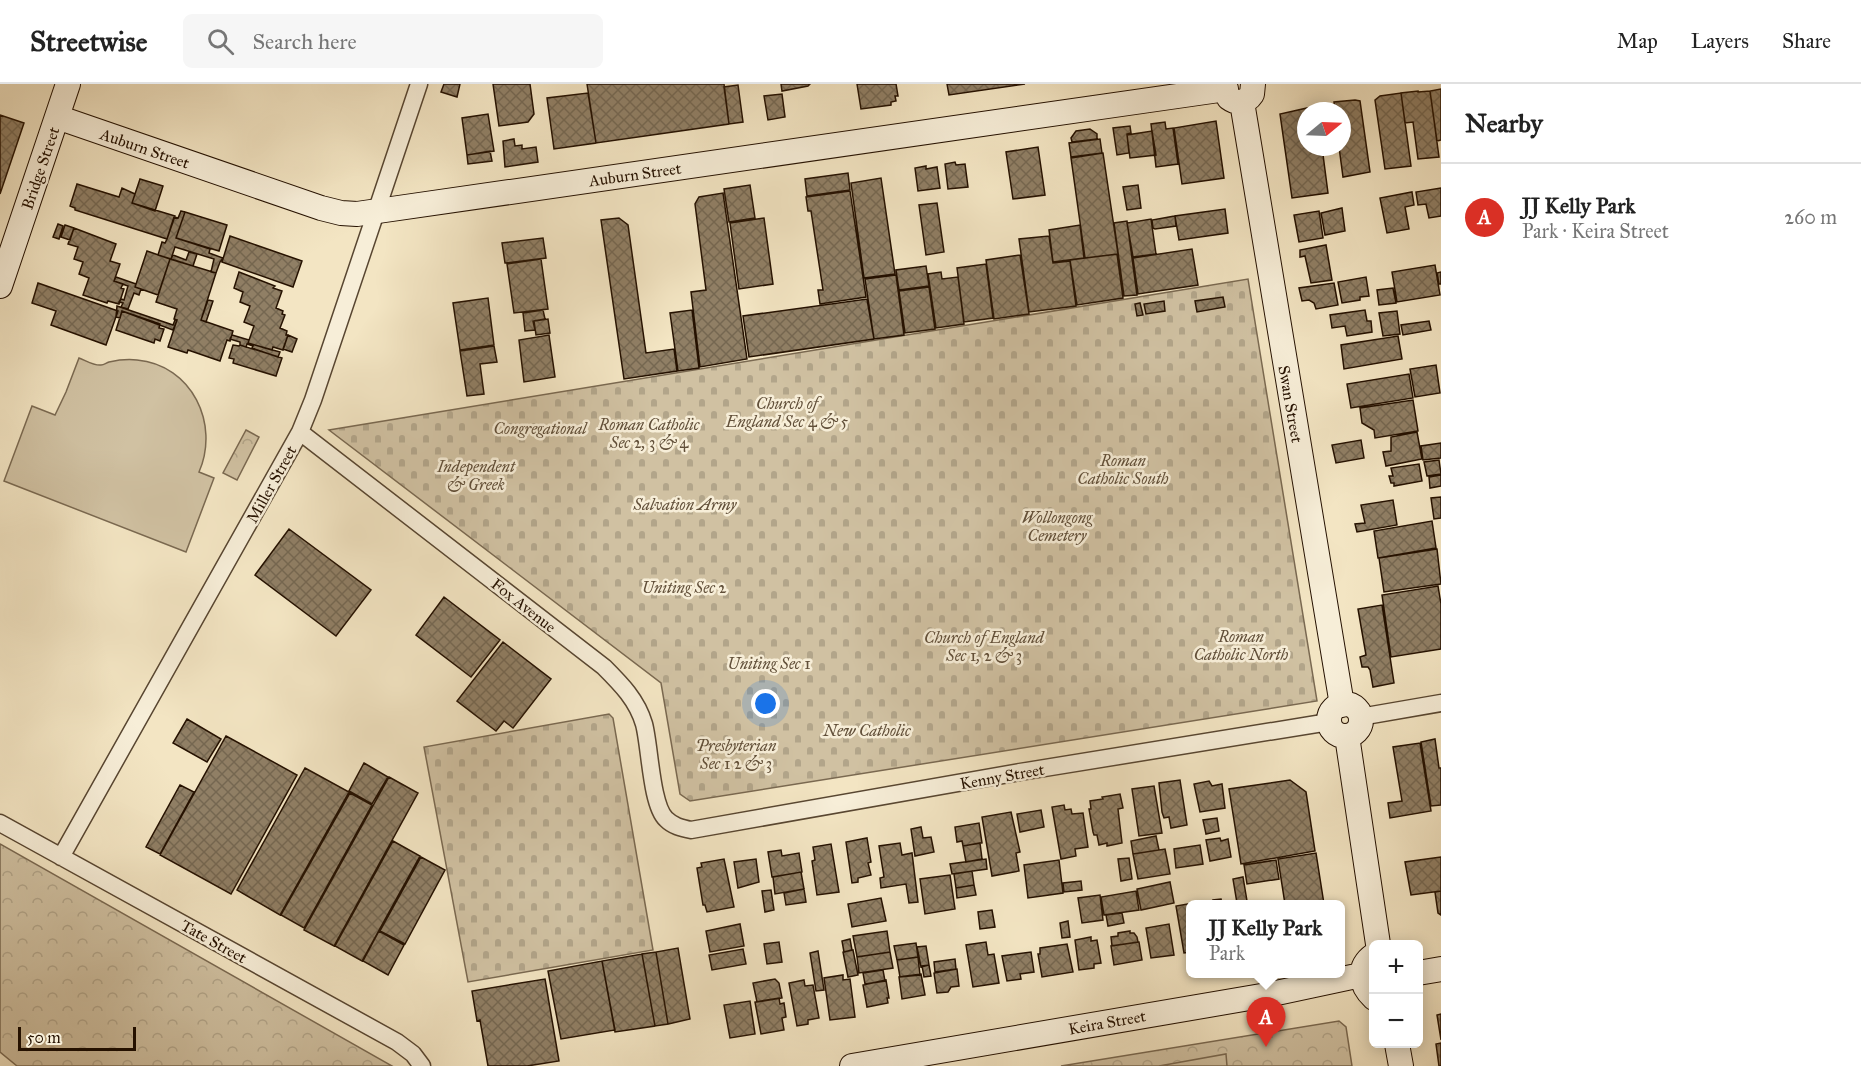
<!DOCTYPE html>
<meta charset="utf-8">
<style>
body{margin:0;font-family:"IM FELL Great Primer",serif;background:#f6f6f6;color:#222}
.controls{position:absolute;right:18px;bottom:18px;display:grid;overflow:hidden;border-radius:9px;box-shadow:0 3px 15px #0003}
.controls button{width:54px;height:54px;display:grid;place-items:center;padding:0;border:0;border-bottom:2px solid #e0e0e0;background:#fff;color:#222;font:30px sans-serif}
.compass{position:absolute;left:1297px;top:18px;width:54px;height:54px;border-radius:50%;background:#fff;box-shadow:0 3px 15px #0003;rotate:71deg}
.scale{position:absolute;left:18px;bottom:15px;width:118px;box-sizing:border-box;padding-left:6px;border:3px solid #251100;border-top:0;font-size:16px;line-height:21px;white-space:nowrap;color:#251100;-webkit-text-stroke:4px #f7eed8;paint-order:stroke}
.you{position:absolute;left:766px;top:620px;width:21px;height:21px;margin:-15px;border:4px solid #fff;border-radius:50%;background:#1a73e8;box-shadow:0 0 0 9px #1a73e833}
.badge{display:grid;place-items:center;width:39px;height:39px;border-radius:50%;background:#d93025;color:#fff;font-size:20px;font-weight:700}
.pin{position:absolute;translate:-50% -50px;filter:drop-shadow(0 2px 3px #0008)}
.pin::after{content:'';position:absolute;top:32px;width:21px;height:18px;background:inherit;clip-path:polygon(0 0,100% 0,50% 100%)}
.popup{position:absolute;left:1186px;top:816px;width:159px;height:78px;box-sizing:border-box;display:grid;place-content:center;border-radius:9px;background:#fff;filter:drop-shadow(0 2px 4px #0005);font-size:20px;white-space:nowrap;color:#767676}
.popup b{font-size:22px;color:#222}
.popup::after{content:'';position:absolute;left:50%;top:100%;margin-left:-12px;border:12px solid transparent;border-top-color:#fff}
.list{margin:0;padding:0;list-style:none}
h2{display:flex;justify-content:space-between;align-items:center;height:78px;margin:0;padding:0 24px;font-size:26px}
h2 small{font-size:20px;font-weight:400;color:#767676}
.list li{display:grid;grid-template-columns:39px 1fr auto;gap:18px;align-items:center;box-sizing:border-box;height:108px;padding:0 24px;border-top:2px solid #e0e0e0}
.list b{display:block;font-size:22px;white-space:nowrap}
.list p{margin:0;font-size:20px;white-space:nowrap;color:#767676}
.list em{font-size:20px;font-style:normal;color:#767676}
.icon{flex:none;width:33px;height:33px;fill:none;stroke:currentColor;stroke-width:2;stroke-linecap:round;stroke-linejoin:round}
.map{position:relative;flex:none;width:1441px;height:982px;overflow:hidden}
header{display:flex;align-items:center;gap:36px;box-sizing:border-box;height:84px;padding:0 30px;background:#fff;border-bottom:2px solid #e0e0e0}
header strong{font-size:28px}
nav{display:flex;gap:33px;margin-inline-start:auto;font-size:21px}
.search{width:420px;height:54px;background:#f6f6f6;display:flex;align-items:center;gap:15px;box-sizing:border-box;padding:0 21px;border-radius:9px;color:#767676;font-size:22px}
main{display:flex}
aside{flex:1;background:#fff}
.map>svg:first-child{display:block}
.cemetery{fill:url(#cemetery-stones);stroke:#7a6951;stroke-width:1.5}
.park{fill:url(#park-crowns);stroke:#7a6951;stroke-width:1.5}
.garden{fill:#d0c1a2;stroke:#7a6951;stroke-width:1.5}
.building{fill:url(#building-cross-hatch);stroke:#251100;stroke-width:1.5}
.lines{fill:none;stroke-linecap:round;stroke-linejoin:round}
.street-casing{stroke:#584631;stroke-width:19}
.secondary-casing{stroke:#251100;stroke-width:26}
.street{stroke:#f7eed8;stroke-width:16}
.secondary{stroke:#f7eed8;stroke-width:24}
.labels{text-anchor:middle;stroke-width:5;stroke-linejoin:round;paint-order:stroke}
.street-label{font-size:16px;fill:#251100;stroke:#f7eed8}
.park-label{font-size:16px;font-style:italic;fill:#614f39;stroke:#f7eed8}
</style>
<header>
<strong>Streetwise</strong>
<div class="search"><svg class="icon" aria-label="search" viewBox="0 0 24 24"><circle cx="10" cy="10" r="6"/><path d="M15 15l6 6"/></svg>Search here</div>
<nav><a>Map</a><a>Layers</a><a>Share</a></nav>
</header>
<main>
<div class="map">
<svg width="1441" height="982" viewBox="0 0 1441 982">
<defs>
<pattern id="cemetery-stones" width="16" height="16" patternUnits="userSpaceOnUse" patternTransform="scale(1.5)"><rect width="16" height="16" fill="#d0c1a2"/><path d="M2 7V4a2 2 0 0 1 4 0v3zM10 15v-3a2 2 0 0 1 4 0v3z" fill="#b2a58a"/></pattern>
<pattern id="park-crowns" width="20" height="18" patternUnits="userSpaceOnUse" patternTransform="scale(1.5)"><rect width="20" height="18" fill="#d0c1a2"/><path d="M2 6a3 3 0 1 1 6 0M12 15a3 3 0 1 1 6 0" fill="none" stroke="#b2a58a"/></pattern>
<pattern id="building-cross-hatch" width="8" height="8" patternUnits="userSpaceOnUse" patternTransform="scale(1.5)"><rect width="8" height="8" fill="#907f65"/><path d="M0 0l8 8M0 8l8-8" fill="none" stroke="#756751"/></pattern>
</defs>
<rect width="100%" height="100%" fill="#f3e5c3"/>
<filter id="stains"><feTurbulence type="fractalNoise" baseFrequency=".00333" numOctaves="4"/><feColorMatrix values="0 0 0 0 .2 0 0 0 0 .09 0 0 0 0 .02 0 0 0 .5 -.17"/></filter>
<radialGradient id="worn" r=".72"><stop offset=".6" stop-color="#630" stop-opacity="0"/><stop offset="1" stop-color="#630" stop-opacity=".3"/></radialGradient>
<path class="cemetery" d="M1248 195 1317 617 690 717 680 710 661 599 329 346Z
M609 630 613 634 653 866 468 898 424 663Z"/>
<path class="park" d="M246 346 259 353 237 396 223 389Z
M0 760 392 982H17L0 968Z
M1339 937 1346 943 1352 982H1061Z"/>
<path class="garden" d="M79 274C85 276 94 282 101 281 104 281 106 279 109 278 118 276 128 275 137 276 192 281 220 340 199 388L214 394 186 468 4 397 32 322 55 331 66 308Z
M1226 970 1227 982H1159Z"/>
<path class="building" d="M444 0H460L457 13 441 8Z
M493 0H530L534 30 528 38 499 42Z
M587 0H724L729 40 596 59Z
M781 0H810L808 2 782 7Z
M857 0H896L898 12H895L896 17 891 18V21L861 25Z
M947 0H1025L949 11Z
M738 1 743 38 729 40 724 3Z
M1441 5V56L1437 57 1430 7Z
M1418 7V8L1430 7 1439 73 1418 75 1413 38 1405 39 1401 9Z
M588 9 596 59 554 65 547 14Z
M1401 9 1411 82 1385 85 1375 16 1380 12Z
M782 10 785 33 768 36 764 12Z
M1355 16 1360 17 1370 88 1343 93 1339 63H1342V27H1335L1334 18Z
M1307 24V25L1316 24V27H1306V63H1322L1328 109 1292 114 1280 30Z
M488 30 494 67 467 71 462 34Z
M0 31 24 39 0 110Z
M1216 37 1224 94 1182 100 1174 44Z
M1165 38 1166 45 1173 44 1178 80 1156 83 1151 40Z
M1130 42 1131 49 1127 50 1129 69 1117 71 1113 44Z
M1090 45 1097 50V55L1072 58 1071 54 1076 47Z
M1152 47 1156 71 1130 74 1127 51Z
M514 55 515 62 522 61V65L536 63 538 78 505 83 503 57Z
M1100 55 1102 69 1071 73 1069 59Z
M1038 63 1045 111 1013 115 1006 68Z
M490 67 492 77 468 80 467 71Z
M1103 69 1118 170 1085 174 1071 74Z
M955 78 956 81 965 80 968 103 948 105 945 80Z
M926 82V85L937 83 940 104 918 107 915 84Z
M848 89 850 106 807 112 805 95Z
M881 94 895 190 864 194 851 99Z
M140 95 163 102 155 127 132 119Z
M77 100 119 113 122 104 135 110 132 119 175 132 167 155 75 126V124L70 122Z
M750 101 755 134 729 138 724 105Z
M1138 101 1141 124 1127 126 1123 103Z
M1441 104V132L1429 134 1426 120 1418 121 1416 108Z
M850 107 866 213 820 220 818 206H823L811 127H808L806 113Z
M1412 108 1414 121 1405 123 1409 145 1387 149 1380 114Z
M723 109 747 275 700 283 691 208 706 206 695 120 699 113Z
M937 119 944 168 926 171 919 121Z
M1342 124 1345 147 1325 151 1321 129Z
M1225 125 1228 149 1179 156 1175 132Z
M181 127 185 128 176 154 210 165 209 169 223 174 220 178 216 189 211 188 214 175 175 163 171 175 158 171 162 158 165 159 167 155 174 133 178 134Z
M1319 127 1323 154 1299 158 1294 131Z
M185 128 227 141 219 167 176 154Z
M1175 132 1176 142 1155 145 1153 144 1152 136Z
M619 134 628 141 646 269 674 265 677 287 624 295 601 136Z
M764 134 773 200 739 205 730 139Z
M1151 135 1156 170 1133 173 1127 139Z
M1127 137 1137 211 1124 212 1114 139Z
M58 140 63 142 59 155 53 153Z
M65 141 74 144 70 156 61 153Z
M1080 141 1084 174 1053 178 1049 146Z
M74 144 116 160 110 177 120 180 114 197 123 200 121 204 124 205 119 220 108 217 107 219 83 211 89 194 79 190 83 178 74 175 78 163 68 160Z
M230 152 302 177 293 203 222 178Z
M1049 152 1053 179 1070 177 1076 222 1029 228 1019 155Z
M543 154 546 174 505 179 502 159Z
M1326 161 1332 196 1311 199 1305 172 1300 173V166Z
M1192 165 1198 201 1138 210 1133 174Z
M147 167 170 175 158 211 135 203Z
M189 168 197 170 193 182 171 175 173 171 186 176Z
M1117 170 1123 214 1077 221 1070 176Z
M1020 171 1029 230 994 235 986 176Z
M170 175 216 189 201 236 233 247 230 257 227 256 220 277 188 266 187 269 168 263 177 236 174 235 177 225 156 218Z
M541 175 548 225 514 229 507 180Z
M986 180 993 234 964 238 957 184Z
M1435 181 1440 211 1397 218 1392 188Z
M926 182 929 202 899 206 896 186Z
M239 188 275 202 273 204 282 207 276 224 283 227 282 230 285 231 280 244 287 247 286 251H288L283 266 273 263 272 266 248 259 254 242 244 238 250 222 240 218 243 208 234 204Z
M941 188 942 195 958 193 964 240 936 244 928 190Z
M1441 188V200H1439L1437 189Z
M896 191 904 251 874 255 865 195Z
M116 193 136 200 135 203 141 205 139 211 134 209 128 225 121 223 123 219 119 218 121 215 124 216 128 202 114 197Z
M1366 193 1369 212 1360 213V216L1342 219 1338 198Z
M38 199 118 227 106 261 51 241 56 227 32 219Z
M1334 199 1338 221 1316 225 1314 219 1309 216 1302 217 1299 204Z
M929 203 935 245 905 249 899 207Z
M1393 204 1396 219 1379 221 1377 206Z
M1223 213 1225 223 1197 228 1195 217Z
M488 214 494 261 460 266 453 219Z
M867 215 874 255 749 273 743 232Z
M208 216 213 217 206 238 201 236Z
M1164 217 1165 227 1146 230 1144 220Z
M1140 219 1143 231 1137 232 1135 220Z
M117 222 173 241 175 236H177L173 246 122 227 120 234 116 233Z
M543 226 545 235 533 237 535 246 525 247 523 229Z
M692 226 699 284 678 287 670 229Z
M1365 226 1367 237H1371L1372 248 1347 252 1345 242 1332 244 1330 231Z
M122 227 160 240 159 244 164 245 160 257 155 255 154 259 116 246Z
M1397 227 1400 250 1383 252 1379 229Z
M548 235 550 249 536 251 534 237Z
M1429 237 1431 246 1403 251 1401 241Z
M232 251 249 256 248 259 280 268 278 273 252 264 253 262 247 260 246 263 240 261V258L230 255Z
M288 251 297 255 292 268 283 265Z
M549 251 555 293 524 298 519 256Z
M1398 252 1402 275 1344 285 1341 261Z
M233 261 239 262 240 261 282 274 276 292 233 279 234 275 229 274Z
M494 262 497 278 480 280 484 310 467 312 460 267Z
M1436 281 1440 309 1415 313 1410 285Z
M1409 290 1413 314 1351 324 1347 300Z
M1413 316 1418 347 1375 354 1374 346 1362 339 1360 324Z
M1417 348 1422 375 1386 382 1383 368 1391 367V353Z
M1361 356 1364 374 1336 379 1332 361Z
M1441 359V374L1423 376 1421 362Z
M1439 376 1441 390 1427 392 1424 378Z
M1419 380 1422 397 1394 402V399H1391L1389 392H1393L1391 384Z
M1441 391V402L1430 404 1429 393Z
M1441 413V434L1434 435 1431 414Z
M1393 416 1397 441 1357 448 1355 440 1365 439 1361 421Z
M1432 437 1436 464 1378 474 1374 447Z
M289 445 371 506 336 552 255 491Z
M1437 465 1441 500 1384 508 1379 474Z
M1438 502 1441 520V565L1391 573 1382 511Z
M444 513 500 556 471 593 416 551Z
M1382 521 1394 599 1373 603 1370 586 1368 583H1362L1360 573 1366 571 1358 525Z
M503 558 551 595 513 644 504 637 496 647 457 617Z
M187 635 221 655 207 678 173 659Z
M226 652 297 691 231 810 160 771Z
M1435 655 1439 684H1441V721L1431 722 1421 658Z
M1420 659 1431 727 1390 734 1388 719 1402 717 1393 663Z
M364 679 388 693 372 720 349 707Z
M305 684 349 708 280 831 237 806Z
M389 693 418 709 334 862 304 846Z
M1180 696 1187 741 1171 744 1169 733 1164 734 1162 728 1159 699Z
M1290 696 1306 708 1315 767 1241 780 1229 705Z
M1209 697 1212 702 1222 700 1225 724 1200 728 1194 700Z
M180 701 194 708 160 770 146 763Z
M1154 702 1162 749 1139 752 1132 705Z
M350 709 372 721 304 844 281 831Z
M1120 710 1123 724 1118 725 1122 759 1107 762V759L1099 761 1097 751H1094L1093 748 1089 725H1091L1090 717 1103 715 1102 713Z
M1064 721 1065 726 1071 725 1072 730 1083 729 1088 763 1075 765 1076 772 1061 775 1052 723Z
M1041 726 1044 743 1020 748 1017 730Z
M1011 728 1020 768 1016 769 1019 787 992 792 982 733Z
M1217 734 1219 747 1206 750 1203 736Z
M979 739 982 759 963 762 962 757 957 758 955 743Z
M921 743 923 754 931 753 934 768 915 772 911 745Z
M1156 752 1159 766 1133 770 1131 757Z
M867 754 871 778 868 779 871 791 858 794V798L852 799 846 758Z
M1220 754 1221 757 1228 755 1231 773 1210 777 1206 756Z
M393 757 420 772 362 877 335 862Z
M900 759 902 771 912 769 918 818 909 819 906 800 881 804 880 794 884 793 879 762Z
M980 759 982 775 966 778 963 762Z
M831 760 839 808 817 811 812 777 815 776 813 763Z
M1200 761 1203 780 1176 784 1174 765Z
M1165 765 1170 790 1138 795 1133 770Z
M781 766 782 772 799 769 802 788 772 793 768 768Z
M1316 769 1324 820H1285L1278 775Z
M421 773 445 786 405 860 380 847Z
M1441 773V807L1411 811 1405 778Z
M1129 774 1132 795 1121 797 1118 775Z
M724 775 734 823 707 828 705 821H703L697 784 702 783 701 779Z
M756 775 759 798 738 804 734 778Z
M986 775 987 785 952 790 950 780Z
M1059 776 1063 809 1028 814 1024 781Z
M1276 776 1279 795 1247 800 1244 781Z
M972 787 974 801 956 804 954 790Z
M801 788 804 805 775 810 773 793Z
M950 791 955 825 925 830 920 795Z
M1243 793 1247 817 1237 819 1233 795Z
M1081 797 1082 806 1064 808 1063 799Z
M1170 798 1174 819 1141 826 1137 805Z
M974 801 976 811 957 814 956 804Z
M804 805 806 818 786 821 784 809Z
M771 806 774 826 765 828 762 807Z
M1136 807 1139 826 1104 831 1101 813Z
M1441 807V831L1438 829 1435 808Z
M1100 811 1103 836 1082 839 1078 814Z
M881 814 886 837 852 843 848 820Z
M1221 815 1222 820H1214L1213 816Z
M1205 817V820H1191V868L1184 869 1176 822Z
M992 826 995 843 980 845 978 828Z
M1122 829 1124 839 1108 842 1106 831Z
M1068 837 1070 853 1062 854 1060 839Z
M740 840 744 862 710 868 706 847Z
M1169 840 1174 871 1151 874 1146 844Z
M379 847 404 861 388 891 363 877Z
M887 847 890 868 857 873 853 852Z
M1130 847V849H1134L1137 853 1138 858 1112 862 1111 853 1118 852V849Z
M1091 853V857L1097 856 1101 879 1094 880V884L1079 886 1075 856Z
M850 855 852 866 844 868 842 857Z
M779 858 782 878 767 880 764 860Z
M986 858 988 871 994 870 999 899 973 903 966 861Z
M1139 858 1142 876 1114 881 1111 862Z
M916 859 918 873 897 876 894 862Z
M1067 860 1073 888 1042 893 1038 870H1040V864Z
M926 862 929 881 921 883 917 863Z
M678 864 690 935 668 940 656 868Z
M743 865 746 880 712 886 709 871Z
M853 866 858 891 848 893 843 868Z
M818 867 824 906 816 907 810 869Z
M656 868 668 940 655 942 642 870Z
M890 868 893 884 859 889 857 873Z
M1031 868 1034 888 1020 890 1021 895 1007 897 1002 872Z
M642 870 655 942 615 948 602 877Z
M918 873 920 891 900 893 897 876Z
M955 875 956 885 935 888 934 878Z
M602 877 615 946 561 955 548 887Z
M929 881 931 892 924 893 922 882Z
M957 885 959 902 951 903 948 908 937 909 934 889Z
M883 886 885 897 865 900 863 889Z
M921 890 925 911 902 915 899 893Z
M843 891V896L850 895 855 933 830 936 824 894Z
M545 895 559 977 527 982H488L480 936 477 937 472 907Z
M775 895 779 899 782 914 757 918 753 899Z
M804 896 805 902 813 901 819 934 808 936V940L797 942 789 899Z
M886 896 889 914H887L888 919 867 923 863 901Z
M779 914 780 920 784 919 786 933 782 934 784 946 761 950 755 918Z
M750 917 755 950 730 954 724 921Z
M1441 930V956L1437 931Z
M1441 959V982H1439L1436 960Z"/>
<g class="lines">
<defs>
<path id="street" d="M300 348 604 583C621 600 637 616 644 640 650 662 651 721 666 735 673 742 681 744 691 746L1020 688 1329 638
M1360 633 1441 619
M0 739 397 958 413 970 422 982
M61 773 300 348 313 316 419 0"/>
<path id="secondary" d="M1229 14C1237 20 1246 19 1252 10L1253 0
M1242 18 1342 621
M57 33 321 124 341 129 357 130 1226 5
M0 202 68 0
M1329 636a16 16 0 1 1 32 0a16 16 0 1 1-32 0Z
M1347 652 1378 860
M1374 871C1357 883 1360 901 1374 914
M1418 889 1441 885
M1397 960 1401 982
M852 982 1267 911 1361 891"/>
</defs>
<use href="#street" class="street-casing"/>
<use href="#secondary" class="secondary-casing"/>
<use href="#street" class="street"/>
<use href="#secondary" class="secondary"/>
</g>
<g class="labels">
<g class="street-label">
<text transform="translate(145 64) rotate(19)" y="6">Auburn Street</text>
<text transform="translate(40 84) rotate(-71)" y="6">Bridge Street</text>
<text transform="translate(635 90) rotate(-8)" y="6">Auburn Street</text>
<text transform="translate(1291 320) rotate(80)" y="6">Swan Street</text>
<text transform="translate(271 400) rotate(-61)" y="6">Miller Street</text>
<text transform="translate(524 521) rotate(38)" y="6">Fox Avenue</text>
<text transform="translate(1002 692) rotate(-10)" y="6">Kenny Street</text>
<text transform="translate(214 857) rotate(29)" y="6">Tate Street</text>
<text transform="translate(1107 938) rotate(-10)" y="6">Keira Street</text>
</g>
<g class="park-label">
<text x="787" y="325">Church of<tspan x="787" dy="18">England Sec 4 &amp; 5</tspan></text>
<text x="649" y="346">Roman Catholic<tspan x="649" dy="18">Sec 2, 3 &amp; 4</tspan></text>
<text x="540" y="350">Congregational</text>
<text x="1123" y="382">Roman<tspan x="1123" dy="18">Catholic South</tspan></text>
<text x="476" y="388">Independent<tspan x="476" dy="18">&amp; Greek</tspan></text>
<text x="685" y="426">Salvation Army</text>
<text x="1057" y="439">Wollongong<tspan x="1057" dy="18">Cemetery</tspan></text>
<text x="684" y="509">Uniting Sec 2</text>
<text x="1241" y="558">Roman<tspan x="1241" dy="18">Catholic North</tspan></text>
<text x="984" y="559">Church of England<tspan x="984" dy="18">Sec 1, 2 &amp; 3</tspan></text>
<text x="769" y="585">Uniting Sec 1</text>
<text x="867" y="652">New Catholic</text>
<text x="736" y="667">Presbyterian<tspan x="736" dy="18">Sec 1 2 &amp; 3</tspan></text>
</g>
</g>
<rect width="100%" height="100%" filter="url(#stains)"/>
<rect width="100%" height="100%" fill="url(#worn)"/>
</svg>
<div class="controls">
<button>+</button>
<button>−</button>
</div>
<svg class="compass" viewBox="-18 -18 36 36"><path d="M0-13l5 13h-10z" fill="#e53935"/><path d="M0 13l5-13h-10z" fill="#767676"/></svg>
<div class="scale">50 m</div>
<div class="you"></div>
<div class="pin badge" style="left:1266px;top:963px">A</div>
<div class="popup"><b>JJ Kelly Park</b>Park</div>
</div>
<aside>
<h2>Nearby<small></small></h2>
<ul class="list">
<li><span class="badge">A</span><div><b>JJ Kelly Park</b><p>Park · Keira Street</p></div><em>260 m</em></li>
</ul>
</aside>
</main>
